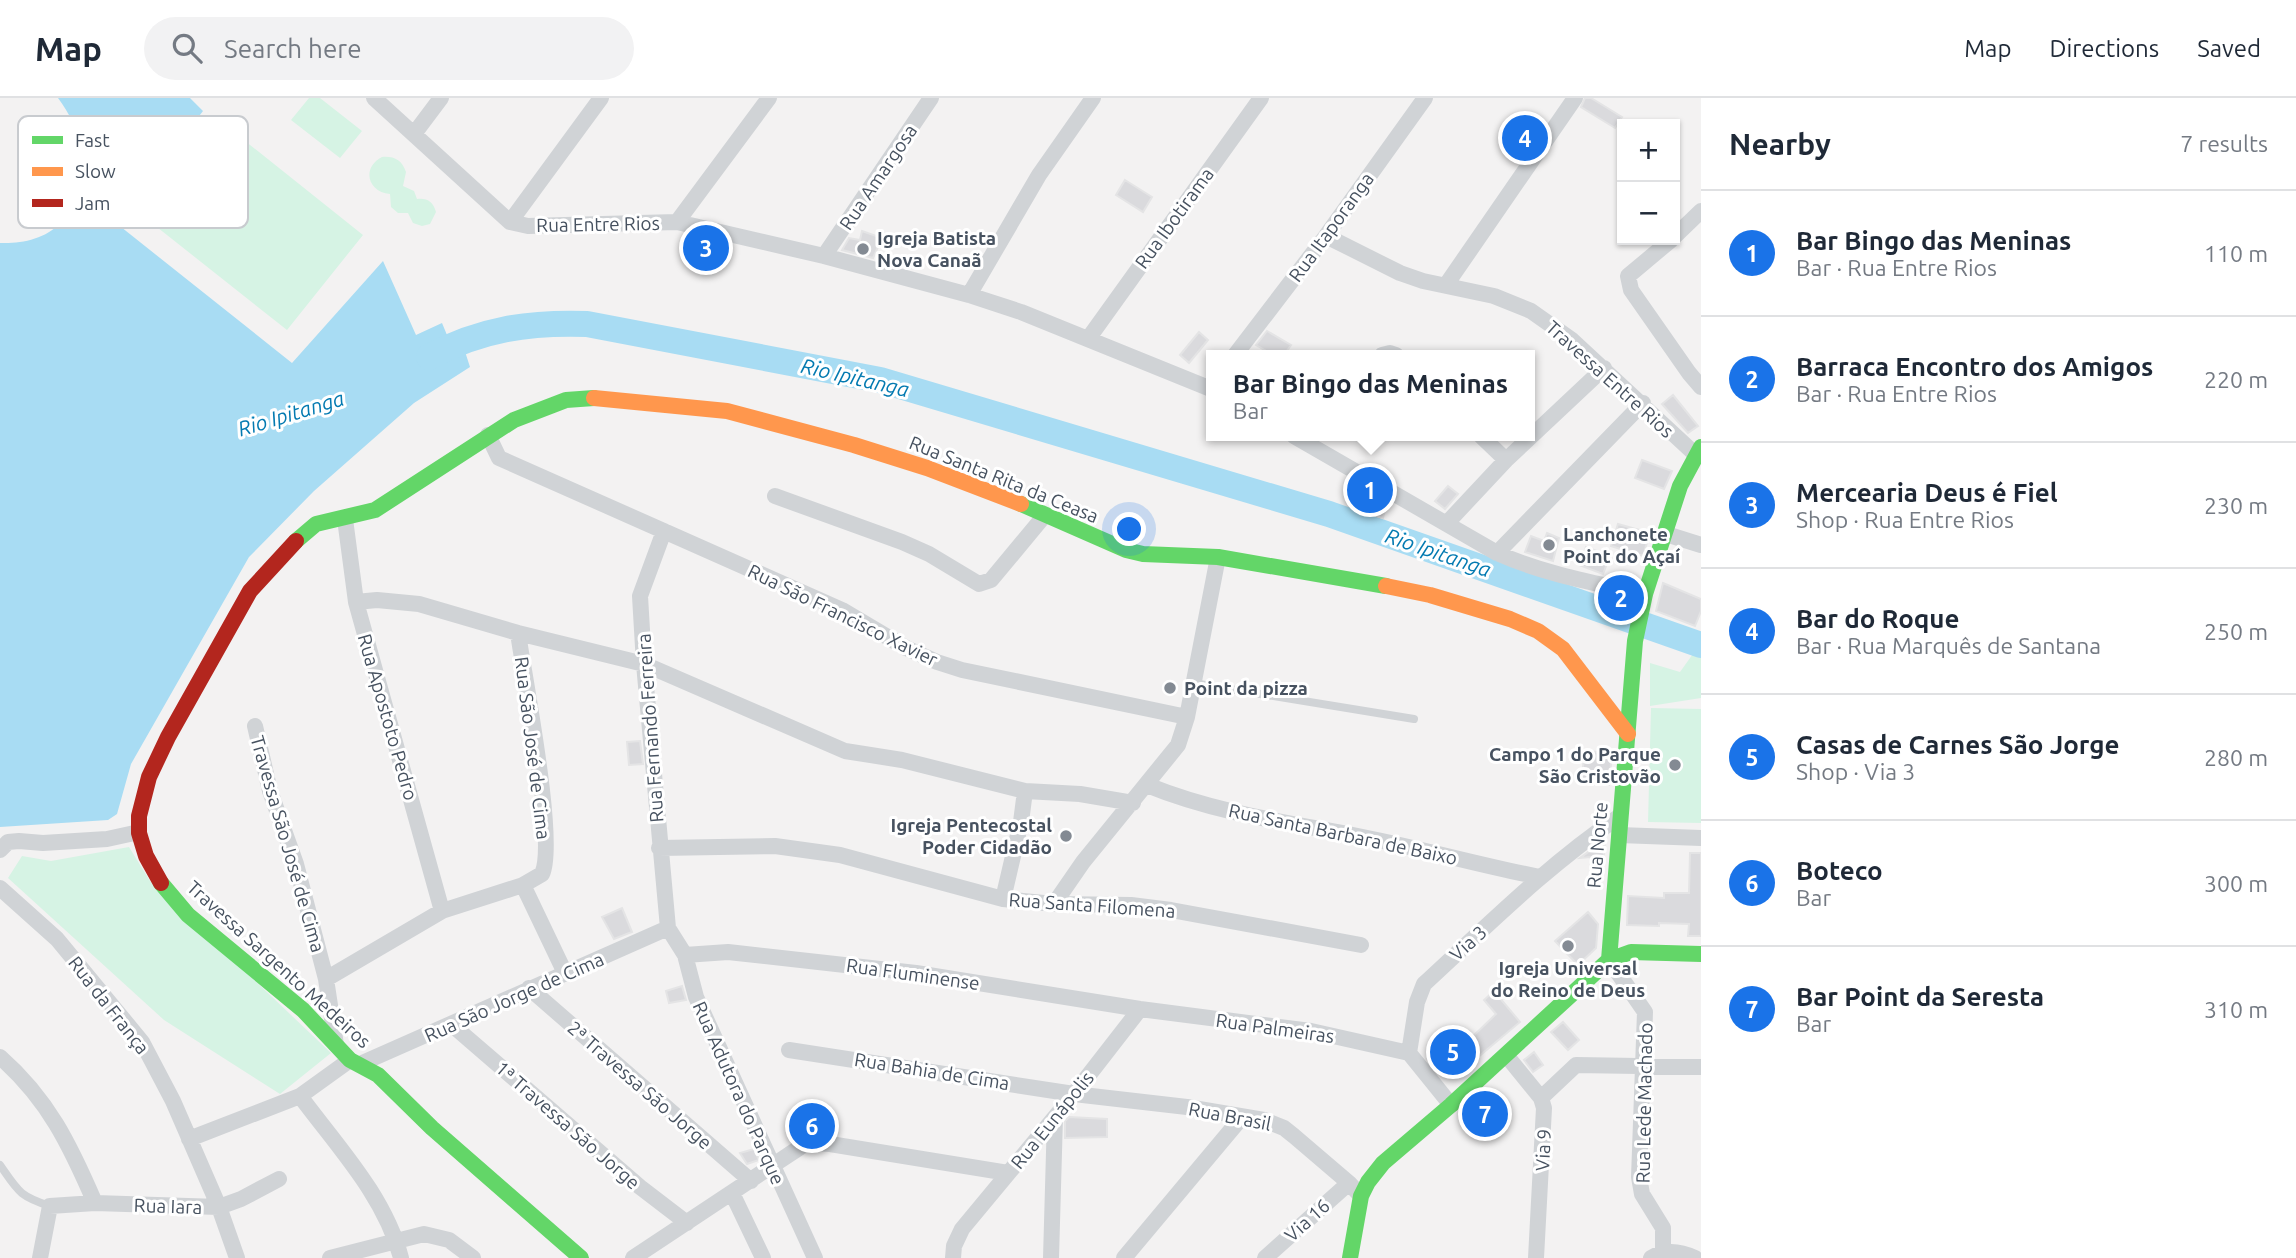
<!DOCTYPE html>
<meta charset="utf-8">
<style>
body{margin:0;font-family:Ubuntu,sans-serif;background:#f2f2f3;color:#1f2937}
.controls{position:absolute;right:21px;top:21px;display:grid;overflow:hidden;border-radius:0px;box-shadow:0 2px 5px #0004}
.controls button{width:63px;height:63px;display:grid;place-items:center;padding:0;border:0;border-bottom:2px solid #e0e1e3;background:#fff;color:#1f2937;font:35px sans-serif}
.you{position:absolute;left:1130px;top:432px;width:24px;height:24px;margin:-18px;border:5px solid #fff;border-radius:50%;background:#1a73e8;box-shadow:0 0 0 10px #1a73e833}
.badge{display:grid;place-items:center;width:46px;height:46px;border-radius:50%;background:#1a73e8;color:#fff;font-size:23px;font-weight:700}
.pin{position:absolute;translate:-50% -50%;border:4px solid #fff;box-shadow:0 2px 7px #0006}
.popup{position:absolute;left:1206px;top:252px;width:329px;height:91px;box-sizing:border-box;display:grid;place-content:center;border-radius:0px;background:#fff;filter:drop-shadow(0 2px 5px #0005);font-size:23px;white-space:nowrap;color:#747a83}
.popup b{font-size:26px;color:#1f2937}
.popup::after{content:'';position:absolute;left:50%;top:100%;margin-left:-14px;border:14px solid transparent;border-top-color:#fff}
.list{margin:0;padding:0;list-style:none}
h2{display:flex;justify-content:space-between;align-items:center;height:91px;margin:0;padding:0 28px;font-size:30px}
h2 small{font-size:23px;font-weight:400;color:#747a83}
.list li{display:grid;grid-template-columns:46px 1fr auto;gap:21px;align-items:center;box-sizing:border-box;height:126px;padding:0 28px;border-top:2px solid #e0e1e3}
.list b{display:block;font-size:26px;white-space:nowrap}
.list p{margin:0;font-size:23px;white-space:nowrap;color:#747a83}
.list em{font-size:23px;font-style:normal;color:#747a83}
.icon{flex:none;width:38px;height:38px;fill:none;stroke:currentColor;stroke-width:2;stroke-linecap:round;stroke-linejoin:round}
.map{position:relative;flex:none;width:1701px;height:1160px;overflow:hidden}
header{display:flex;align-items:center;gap:42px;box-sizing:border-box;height:98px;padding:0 35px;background:#fff;border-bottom:2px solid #e0e1e3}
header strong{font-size:33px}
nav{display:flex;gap:38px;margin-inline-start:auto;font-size:24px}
.search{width:490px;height:63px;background:#f2f2f3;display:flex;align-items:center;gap:18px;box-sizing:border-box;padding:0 24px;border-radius:38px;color:#747a83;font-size:26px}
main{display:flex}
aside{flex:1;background:#fff}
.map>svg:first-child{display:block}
.green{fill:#d6f3e4}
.water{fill:#a8dcf3}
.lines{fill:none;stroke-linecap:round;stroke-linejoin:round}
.river{stroke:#a8dcf3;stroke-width:26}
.building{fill:#dadadd;stroke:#e4e4e5;stroke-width:2}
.lane{stroke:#d0d3d6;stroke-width:8}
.street{stroke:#d0d3d6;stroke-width:16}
.fast{stroke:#63d668;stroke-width:16}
.slow{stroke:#ff974d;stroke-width:16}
.jam{stroke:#b3261e;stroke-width:16}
.poi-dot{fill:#838a93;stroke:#fff;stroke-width:2.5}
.labels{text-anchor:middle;stroke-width:6;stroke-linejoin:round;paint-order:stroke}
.street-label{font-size:19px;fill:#475260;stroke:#fff}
.poi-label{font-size:19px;font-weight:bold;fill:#475260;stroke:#fff;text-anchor:start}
.water-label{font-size:21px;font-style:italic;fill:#037ab1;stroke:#fff}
.key{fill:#fff;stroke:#c8cbcf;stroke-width:2}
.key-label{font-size:19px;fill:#475260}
</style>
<header>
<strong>Map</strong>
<div class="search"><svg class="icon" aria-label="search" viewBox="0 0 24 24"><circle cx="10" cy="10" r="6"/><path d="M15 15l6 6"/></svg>Search here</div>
<nav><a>Map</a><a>Directions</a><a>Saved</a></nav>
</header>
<main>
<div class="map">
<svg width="1701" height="1160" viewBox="0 0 1701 1160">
<rect width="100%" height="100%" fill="#f3f2f2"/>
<path class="green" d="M309 0H320L362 33 340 60 291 22Z
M225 27 363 137 287 232 148 122Z
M382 59C394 58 402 62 406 74L403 88 414 93 417 101C428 100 433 104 436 114L430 126 422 128 413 125 408 115H398L391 109 390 96C368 94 361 70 382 59Z
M1695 553 1701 555V600L1650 608V565L1680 574Z
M1651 610 1701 611V725L1648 724Z
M129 749 150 783 331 955 280 996 164 922 8 780 22 758 51 763Z"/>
<path class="water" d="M58 0H190L203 13 116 125 292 265 383 163 416 237 442 225 447 237 458 232 470 269 414 305 314 393 249 459 131 666 117 716 108 722 0 729V145C20 146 46 141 60 125 75 109 82 76 81 54 80 34 69 15 58 0Z"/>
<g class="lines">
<path class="river" d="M429 259C480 231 530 224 587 226L880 282 1329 416 1701 547"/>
</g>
<path class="building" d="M1585 0H1591L1622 19 1615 30 1581 9Z
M1525 27 1536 36 1527 51 1514 42Z
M1125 82 1152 99 1143 114 1116 97Z
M862 133 882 140 873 160 842 152 849 140 860 142Z
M708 142 719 146 703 170 693 162Z
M1267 233 1291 247 1284 257H1273L1256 247Z
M1199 234 1208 242 1189 265 1180 257Z
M1673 297 1698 328 1688 335 1662 306Z
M1642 362 1672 373 1664 391 1635 380Z
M1352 386 1362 389 1387 404 1383 420 1353 411 1357 400 1348 397Z
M1448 388 1458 396 1445 411 1435 403Z
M1618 426 1650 435 1643 458 1611 448Z
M1547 435 1559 440 1553 463 1525 454 1531 438 1544 443Z
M1586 449 1610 458 1603 476 1579 467Z
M1663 485 1701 501V513L1695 528 1656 513Z
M640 643 643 666 629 667 627 644Z
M1585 653 1612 655 1609 687 1581 684Z
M1605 742 1602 779 1592 780 1591 759 1580 760Z
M1690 755H1701V838H1688L1689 826 1659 825V828L1627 827 1628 798 1664 800V795H1689Z
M622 810 632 834 614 841 602 819Z
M1588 814 1598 826 1596 850 1578 867 1555 843Z
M682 888 686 902 669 905 666 893Z
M1494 893 1520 924 1459 975 1435 945 1456 929 1467 944 1496 916 1484 902Z
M1563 924 1579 942 1568 952 1551 934Z
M1534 954 1543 967 1533 974 1524 962Z
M1481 999 1507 1024 1496 1036 1469 1010Z
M825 1016 823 1035H807L804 1025Z
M1069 1019 1107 1021V1039L1065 1040V1023Z
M754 1051 759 1062 747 1066 740 1055Z"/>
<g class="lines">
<path class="lane" d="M1193 585 1414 621
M0 1067C18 1093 19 1098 50 1108"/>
<path class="street" d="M374 0 510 124 528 128 677 124 824 158 969 197 1021 214 1211 291
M414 36 441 0
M510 124 601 0
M677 124 769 0
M1326 138 1400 175 1423 183 1494 198 1531 213 1572 242 1696 357
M1675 138 1701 113
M1671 142 1628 178 1631 192 1689 275 1701 289
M824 158 931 0
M1446 187 1575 0
M969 197 1039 77 1093 0
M1088 241 1261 0
M1235 257 1326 138 1425 0
M1382 257 1390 255 1396 257
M488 337 499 360 842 512 906 550 937 564 962 572 1187 619
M1294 338 1497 455C1544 476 1595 485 1645 496
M1481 338 1506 362
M775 398 902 444 929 456 979 486 991 482 1045 417
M345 421 356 504 442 813
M1447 425 1506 362 1604 270
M664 433 640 498 644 566 668 830 685 857 696 899 815 1160
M1666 436 1701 447
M1497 455 1643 305
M356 504 377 502 419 506 518 535 644 566 845 653 902 662 1025 693 1080 696 1133 705
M255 628 270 693 296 766 326 881 336 947
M1147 687C1213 714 1283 724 1353 737 1416 749 1478 767 1540 779
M1619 737 1701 740
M659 750 775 748 840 757 1003 801 1054 806 1131 807 1171 812 1361 847
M0 752 8 744 19 743 43 745 107 741 139 734
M523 787 565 875
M0 790 57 841 142 944 173 1003 219 1109 237 1160
M1003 801 1021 724 1025 693
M1054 806 1083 764 1178 647 1187 619 1218 459
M685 857 728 854 916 875 1140 911 1311 933 1409 955
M1609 862 1645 914 1639 1079 1642 1096 1663 1130V1153
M326 881 442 813 523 787 542 776C557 745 524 578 518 535
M529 890 751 1083
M451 926 640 1089 687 1125
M789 952 1074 996 1187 1009 1264 1022 1284 1030 1294 1038 1349 1085 1361 1098
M1506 957 1541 1000 1544 1010 1536 1160
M0 959C48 1001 70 1047 95 1105
M360 966 668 830
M300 998C337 1048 385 1098 401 1160
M1541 1000 1576 967 1701 969
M1451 1007 1409 955 1417 904 1424 886C1487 828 1549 766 1620 718
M189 1041 300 998 350 962
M732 1095 763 1160
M40 1160 50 1108 95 1105 219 1109 241 1101 279 1081
M330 1160 424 1136 449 1142 473 1160
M633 1160 802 1048 815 1045 830 1046 1008 1075
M953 1160 954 1148 962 1131 1074 996 1140 911
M1051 1160 1055 1019
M1124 1160 1242 1019
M1265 1160 1349 1085
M1651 1160C1665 1151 1680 1153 1695 1160"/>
<path class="fast" d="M1021 406 1126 452 1143 456 1218 459 1386 488
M296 443 316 426 375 412 514 322 566 302 594 300
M161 785 188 817 303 912 350 962 378 977 432 1030 581 1160
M1609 862 1635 543 1645 496 1680 388 1701 349
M1350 1160 1361 1098 1368 1084 1383 1065 1451 1007 1609 862 1631 854 1701 856"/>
<path class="slow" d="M594 300 727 313 854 347 927 370 1021 406
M1386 488 1430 497 1510 521 1538 533 1563 551 1628 636"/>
<path class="jam" d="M161 785 146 758 139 735V718L149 679 168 639 250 493 296 443"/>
</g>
<g class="poi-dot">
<circle cx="863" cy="151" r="7"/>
<circle cx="1549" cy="447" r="7"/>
<circle cx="1170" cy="590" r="7"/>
<circle cx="1675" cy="667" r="7"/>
<circle cx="1066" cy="738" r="7"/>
<circle cx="1568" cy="848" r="7"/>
</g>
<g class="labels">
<g class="street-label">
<text transform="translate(878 79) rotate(-56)" y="7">Rua Amargosa</text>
<text transform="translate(1174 120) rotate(-54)" y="7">Rua Ibotirama</text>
<text transform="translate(598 126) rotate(-1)" y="7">Rua Entre Rios</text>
<text transform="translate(1331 129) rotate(-54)" y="7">Rua Itaporanga</text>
<text transform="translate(1610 281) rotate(42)" y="7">Travessa Entre Rios</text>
<text transform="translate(1004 381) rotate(22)" y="7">Rua Santa Rita da Ceasa</text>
<text transform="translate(843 517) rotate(26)" y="7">Rua São Francisco Xavier</text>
<text transform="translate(388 619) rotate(74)" y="7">Rua Apostoto Pedro</text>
<text transform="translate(650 630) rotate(-94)" y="7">Rua Fernando Ferreira</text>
<text transform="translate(533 650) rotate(83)" y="7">Rua São José de Cima</text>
<text transform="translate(1343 736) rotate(12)" y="7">Rua Santa Barbara de Baixo</text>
<text transform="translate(288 746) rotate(74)" y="7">Travessa São José de Cima</text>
<text transform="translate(1597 747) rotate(-85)" y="7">Rua Norte</text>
<text transform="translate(1092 807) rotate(4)" y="7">Rua Santa Filomena</text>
<text transform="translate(1468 845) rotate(-42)" y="7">Via 3</text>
<text transform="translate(279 866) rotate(42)" y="7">Travessa Sargento Medeiros</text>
<text transform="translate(913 876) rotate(8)" y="7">Rua Fluminense</text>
<text transform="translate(514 899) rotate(-24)" y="7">Rua São Jorge de Cima</text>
<text transform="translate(109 907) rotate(52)" y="7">Rua da França</text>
<text transform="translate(1275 930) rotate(8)" y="7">Rua Palmeiras</text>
<text transform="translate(932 973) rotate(9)" y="7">Rua Bahia de Cima</text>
<text transform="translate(640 987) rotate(41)" y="7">2ª Travessa São Jorge</text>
<text transform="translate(739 995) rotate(66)" y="7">Rua Adutora do Parque</text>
<text transform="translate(1644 1005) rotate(-89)" y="7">Rua Lede Machado</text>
<text transform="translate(1230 1018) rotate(11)" y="7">Rua Brasil</text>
<text transform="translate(1052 1022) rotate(-51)" y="7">Rua Eunápolis</text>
<text transform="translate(568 1027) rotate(41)" y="7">1ª Travessa São Jorge</text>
<text transform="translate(1543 1052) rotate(-87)" y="7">Via 9</text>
<text transform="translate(168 1108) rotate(2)" y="7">Rua Iara</text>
<text transform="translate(1307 1122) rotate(-42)" y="7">Via 16</text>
</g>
<g class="poi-label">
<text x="877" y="147">Igreja Batista<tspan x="877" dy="22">Nova Canaã</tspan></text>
<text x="1563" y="443">Lanchonete<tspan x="1563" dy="22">Point do Açaí</tspan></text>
<text x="1184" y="597">Point da pizza</text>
<text x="1661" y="663" text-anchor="end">Campo 1 do Parque<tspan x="1661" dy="22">São Cristovão</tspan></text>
<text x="1052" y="734" text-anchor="end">Igreja Pentecostal<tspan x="1052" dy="22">Poder Cidadão</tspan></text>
<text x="1568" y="877" text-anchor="middle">Igreja Universal<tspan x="1568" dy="22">do Reino de Deus</tspan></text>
</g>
<g class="water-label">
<text transform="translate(855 280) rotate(13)" y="7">Rio Ipitanga</text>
<text transform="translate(291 316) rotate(-17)" y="7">Rio Ipitanga</text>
<text transform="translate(1438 455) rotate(19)" y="7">Rio Ipitanga</text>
</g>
</g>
<rect x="18" y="18" width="230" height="112" rx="10" class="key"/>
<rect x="32" y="38" width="31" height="8" fill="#63d668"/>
<rect x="32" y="69" width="31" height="9" fill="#ff974d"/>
<rect x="32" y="101" width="31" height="8" fill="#b3261e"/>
<g class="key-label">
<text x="75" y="49">Fast</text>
<text x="75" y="80">Slow</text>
<text x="75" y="112">Jam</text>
</g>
</svg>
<div class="controls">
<button>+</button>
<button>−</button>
</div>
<div class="you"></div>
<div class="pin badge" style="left:1370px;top:392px">1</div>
<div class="popup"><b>Bar Bingo das Meninas</b>Bar</div>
<div class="pin badge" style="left:1621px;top:500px">2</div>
<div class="pin badge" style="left:706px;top:150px">3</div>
<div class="pin badge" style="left:1525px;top:40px">4</div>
<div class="pin badge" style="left:1453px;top:954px">5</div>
<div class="pin badge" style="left:812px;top:1028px">6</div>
<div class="pin badge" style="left:1485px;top:1016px">7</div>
</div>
<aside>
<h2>Nearby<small>7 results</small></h2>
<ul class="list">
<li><span class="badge">1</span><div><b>Bar Bingo das Meninas</b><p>Bar · Rua Entre Rios</p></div><em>110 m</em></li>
<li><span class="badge">2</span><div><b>Barraca Encontro dos Amigos</b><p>Bar · Rua Entre Rios</p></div><em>220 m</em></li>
<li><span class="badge">3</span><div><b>Mercearia Deus é Fiel</b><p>Shop · Rua Entre Rios</p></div><em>230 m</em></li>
<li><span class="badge">4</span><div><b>Bar do Roque</b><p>Bar · Rua Marquês de Santana</p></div><em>250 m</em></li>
<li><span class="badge">5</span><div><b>Casas de Carnes São Jorge</b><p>Shop · Via 3</p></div><em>280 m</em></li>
<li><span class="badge">6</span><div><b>Boteco</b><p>Bar</p></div><em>300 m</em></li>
<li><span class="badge">7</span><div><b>Bar Point da Seresta</b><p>Bar</p></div><em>310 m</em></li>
</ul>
</aside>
</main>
